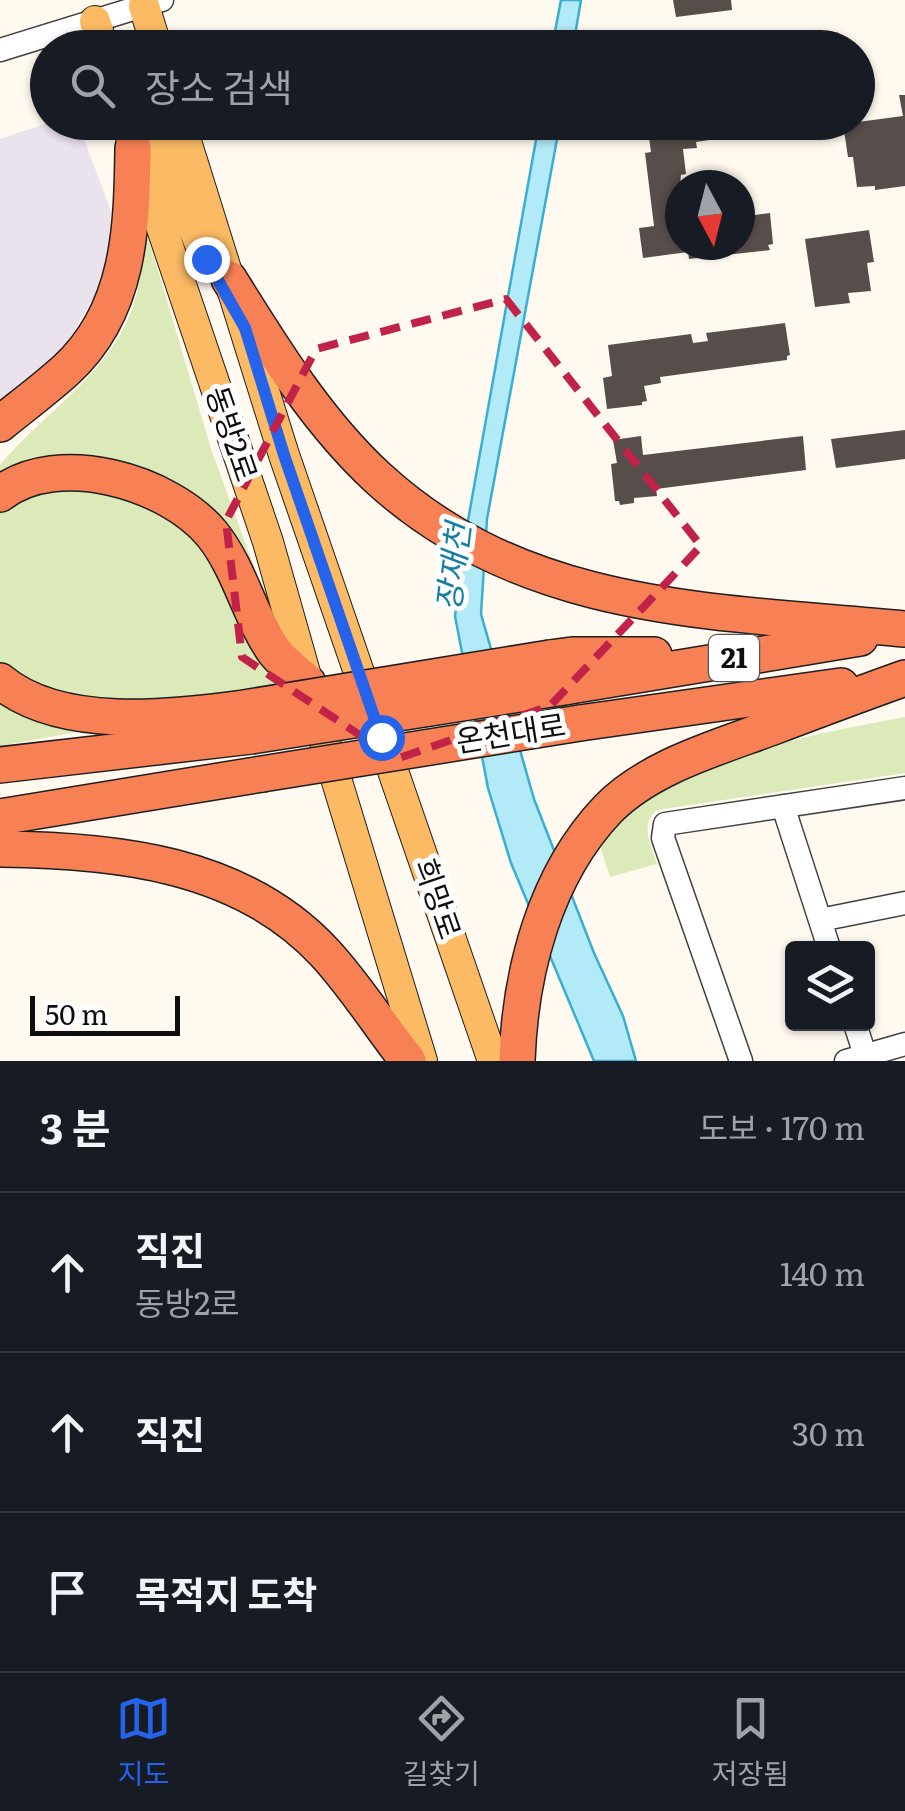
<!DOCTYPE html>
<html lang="ko">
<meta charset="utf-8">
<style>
body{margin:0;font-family:Literata,"Noto Sans KR",serif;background:#20242c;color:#f1f3f6}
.controls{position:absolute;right:30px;bottom:30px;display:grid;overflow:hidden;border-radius:10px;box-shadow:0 2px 8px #0004}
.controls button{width:90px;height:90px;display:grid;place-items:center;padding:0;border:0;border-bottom:2px solid #363941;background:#171b24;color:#f1f3f6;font:50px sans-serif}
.compass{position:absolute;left:665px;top:170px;width:90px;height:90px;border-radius:50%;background:#171b24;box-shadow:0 2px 8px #0004;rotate:173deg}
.scale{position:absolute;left:30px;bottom:25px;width:150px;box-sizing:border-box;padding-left:10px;border:5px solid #0e0e0e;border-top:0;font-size:28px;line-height:35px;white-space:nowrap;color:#0e0e0e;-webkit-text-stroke:8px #fff;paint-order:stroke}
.stop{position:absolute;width:30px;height:30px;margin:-22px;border:8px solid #2563eb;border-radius:50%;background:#fff}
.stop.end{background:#2563eb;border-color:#fff;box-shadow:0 2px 10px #0008}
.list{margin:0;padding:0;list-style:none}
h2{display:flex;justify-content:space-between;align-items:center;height:130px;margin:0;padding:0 40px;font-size:42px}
h2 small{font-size:32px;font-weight:400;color:#9ea1a6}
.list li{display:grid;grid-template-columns:65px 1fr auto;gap:30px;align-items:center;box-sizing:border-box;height:160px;padding:0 40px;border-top:2px solid #363941}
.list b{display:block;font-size:38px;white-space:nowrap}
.list p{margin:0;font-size:32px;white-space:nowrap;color:#9ea1a6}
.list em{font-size:32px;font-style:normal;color:#9ea1a6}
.icon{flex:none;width:55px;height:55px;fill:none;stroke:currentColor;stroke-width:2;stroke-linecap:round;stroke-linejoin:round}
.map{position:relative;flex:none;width:905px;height:1061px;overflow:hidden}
.search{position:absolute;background:#171b24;box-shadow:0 2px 8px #0004;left:30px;right:30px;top:30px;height:110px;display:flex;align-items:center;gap:25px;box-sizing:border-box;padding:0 35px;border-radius:55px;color:#9ea1a6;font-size:38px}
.sheet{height:610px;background:#171b24}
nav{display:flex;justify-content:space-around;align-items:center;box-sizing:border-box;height:140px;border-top:2px solid #363941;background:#171b24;font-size:28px;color:#9ea1a6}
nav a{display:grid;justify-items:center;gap:5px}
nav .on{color:#2563eb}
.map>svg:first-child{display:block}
.industrial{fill:#eae2ed}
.green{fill:#dbeab8}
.water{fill:#b3eaf7;stroke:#38afd0;stroke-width:2.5}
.building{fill:#574d4a}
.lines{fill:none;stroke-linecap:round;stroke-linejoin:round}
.minor-casing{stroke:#414141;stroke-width:25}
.major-casing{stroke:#1f1f1f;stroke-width:32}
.highway-casing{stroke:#1f1f1f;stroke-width:38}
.minor{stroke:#fff;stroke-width:22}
.major{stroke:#fbba63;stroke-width:30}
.highway{stroke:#f78155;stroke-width:35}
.highway-bridge-casing{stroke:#1f1f1f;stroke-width:38;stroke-linecap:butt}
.highway-bridge{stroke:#f78155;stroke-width:35}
.route{stroke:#2563eb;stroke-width:12}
.marked{fill:none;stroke:#c12348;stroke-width:8;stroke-dasharray:20 12;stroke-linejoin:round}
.labels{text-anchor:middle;stroke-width:10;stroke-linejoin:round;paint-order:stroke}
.shield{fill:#fff;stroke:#565656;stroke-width:2.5}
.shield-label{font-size:28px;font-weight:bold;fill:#0e0e0e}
.street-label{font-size:30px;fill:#0e0e0e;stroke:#fff}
.water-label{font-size:32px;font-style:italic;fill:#147fa2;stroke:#fff}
</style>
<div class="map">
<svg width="905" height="1061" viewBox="0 0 905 1061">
<rect width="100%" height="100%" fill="#fff9ef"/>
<path class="industrial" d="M48 123H78L111 211 106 277 58 358 0 411V139Z"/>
<path class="green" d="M148 237 212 452 256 572V581L182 497 0 485V465C44 412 104 379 131 312 141 288 140 260 148 237Z
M118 488C137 499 162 508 179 523 220 558 259 638 279 688L165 703 67 697 0 668V512L33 491Z
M0 697 82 731 0 746Z
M905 717V773L657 810C639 825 651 844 657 864L610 877 600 846C648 762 816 734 905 717Z"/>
<path class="water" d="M561 0H581L573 47H552Z
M539 123H560L487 519 481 614 534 799 594 953 623 1016 636 1061H594L511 863 488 788 455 616 467 526Z"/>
<path class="building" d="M673 0H731L732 10 676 17Z
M899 95H905V186L875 190V186L857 187 853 157H848L843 124 903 116Z
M656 122H760L762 132 696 142 697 148 683 149 686 174 681 175 680 185V245H740V217L770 213 773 244 768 245 770 250 689 259 688 252 643 258 639 228 654 226 645 153 651 152 649 138 658 137Z
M869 230 874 262 867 263 871 291 848 293 850 303 815 307 805 239Z
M785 323 790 355 787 356V360L660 377 661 383 644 386 647 401 642 402V405L607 409 603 378 612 376 608 345 691 334 693 343 708 341 706 333Z
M905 430V459L836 468 831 439Z
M641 436 643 455 803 436 806 470 656 489 657 496 634 498V503L620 505 619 501H615L611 464 617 463 613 440Z"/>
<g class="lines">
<defs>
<path id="minor" d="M0 50 162 0
M783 806 829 948
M820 920 905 903
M855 1024 867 1061
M741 1061 663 838 665 824 905 788
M846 1061 905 1044"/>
<path id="major" d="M144 6 157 48
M95 21 103 48
M126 122 268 542 321 729 422 1061
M180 122 284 455 493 1061
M133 148 134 140 146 132 159 142 199 242"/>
<path id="highway" d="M229 279C272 348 317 422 378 478 526 614 717 611 905 629
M0 424C22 406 45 389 66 370 130 311 132 228 133 148
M0 494C58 449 169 482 212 534 240 569 249 615 274 651 282 662 297 673 308 683
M550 658 572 655H654
M0 681C60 731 171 718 244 708
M564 687 860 638
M580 723 841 686
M0 765 251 736
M0 817 262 774
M0 849C115 850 241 863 324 952 355 985 380 1026 408 1061
M517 1061C520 972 545 875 608 809 649 767 716 748 770 728 815 711 860 694 905 678"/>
</defs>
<use href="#minor" class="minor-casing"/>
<use href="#major" class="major-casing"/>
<use href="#highway" class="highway-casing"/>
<use href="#minor" class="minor"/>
<use href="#major" class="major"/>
<use href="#highway" class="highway"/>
<defs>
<path id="highway-bridge" d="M244 708 550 658
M251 736 564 687
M262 774 580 723"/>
</defs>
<use href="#highway-bridge" class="highway-bridge-casing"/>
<use href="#highway-bridge" class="highway-bridge"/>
</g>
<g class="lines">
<path class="route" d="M206 259 245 328 284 455 381 737"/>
</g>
<path class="marked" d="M506 299 701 546 550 706 396 759 242 657 226 521 316 349Z"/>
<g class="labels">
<rect class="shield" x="709" y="635" width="50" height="46" rx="8"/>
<g class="shield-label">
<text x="734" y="668">21</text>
</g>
<g class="street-label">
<text transform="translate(231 434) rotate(71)" y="10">동방2로</text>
<text transform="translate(511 734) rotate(-9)" y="10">온천대로</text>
<text transform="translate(437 899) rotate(71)" y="10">희망로</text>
</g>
<g class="water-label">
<text transform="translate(454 567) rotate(-83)" y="11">장재천</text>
</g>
</g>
</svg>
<div class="controls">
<button><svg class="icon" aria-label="layers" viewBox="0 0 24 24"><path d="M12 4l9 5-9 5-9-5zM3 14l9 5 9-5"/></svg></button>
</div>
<svg class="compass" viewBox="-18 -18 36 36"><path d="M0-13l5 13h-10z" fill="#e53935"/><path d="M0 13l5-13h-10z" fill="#9ea1a6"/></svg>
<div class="scale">50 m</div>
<div class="stop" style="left:381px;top:737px"></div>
<div class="stop end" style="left:206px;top:259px"></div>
<div class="search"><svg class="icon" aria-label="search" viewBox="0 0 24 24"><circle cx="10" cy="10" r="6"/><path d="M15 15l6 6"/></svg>장소 검색</div>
</div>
<section class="sheet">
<h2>3 분<small>도보 · 170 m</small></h2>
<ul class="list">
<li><svg class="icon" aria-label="ahead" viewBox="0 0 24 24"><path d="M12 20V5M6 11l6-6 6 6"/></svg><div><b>직진</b><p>동방2로</p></div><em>140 m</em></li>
<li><svg class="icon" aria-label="ahead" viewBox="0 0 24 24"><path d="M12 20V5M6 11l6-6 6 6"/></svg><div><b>직진</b></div><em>30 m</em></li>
<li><svg class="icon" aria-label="arrive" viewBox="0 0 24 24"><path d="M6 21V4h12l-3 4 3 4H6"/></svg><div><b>목적지 도착</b></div></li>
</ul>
</section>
<nav>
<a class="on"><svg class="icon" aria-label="map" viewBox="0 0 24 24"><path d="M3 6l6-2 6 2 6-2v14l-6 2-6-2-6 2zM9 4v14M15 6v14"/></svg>지도</a>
<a><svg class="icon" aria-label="directions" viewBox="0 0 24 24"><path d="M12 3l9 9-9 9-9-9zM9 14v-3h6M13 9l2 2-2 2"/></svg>길찾기</a>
<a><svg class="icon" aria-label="saved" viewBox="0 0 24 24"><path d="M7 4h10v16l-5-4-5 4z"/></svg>저장됨</a>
</nav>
